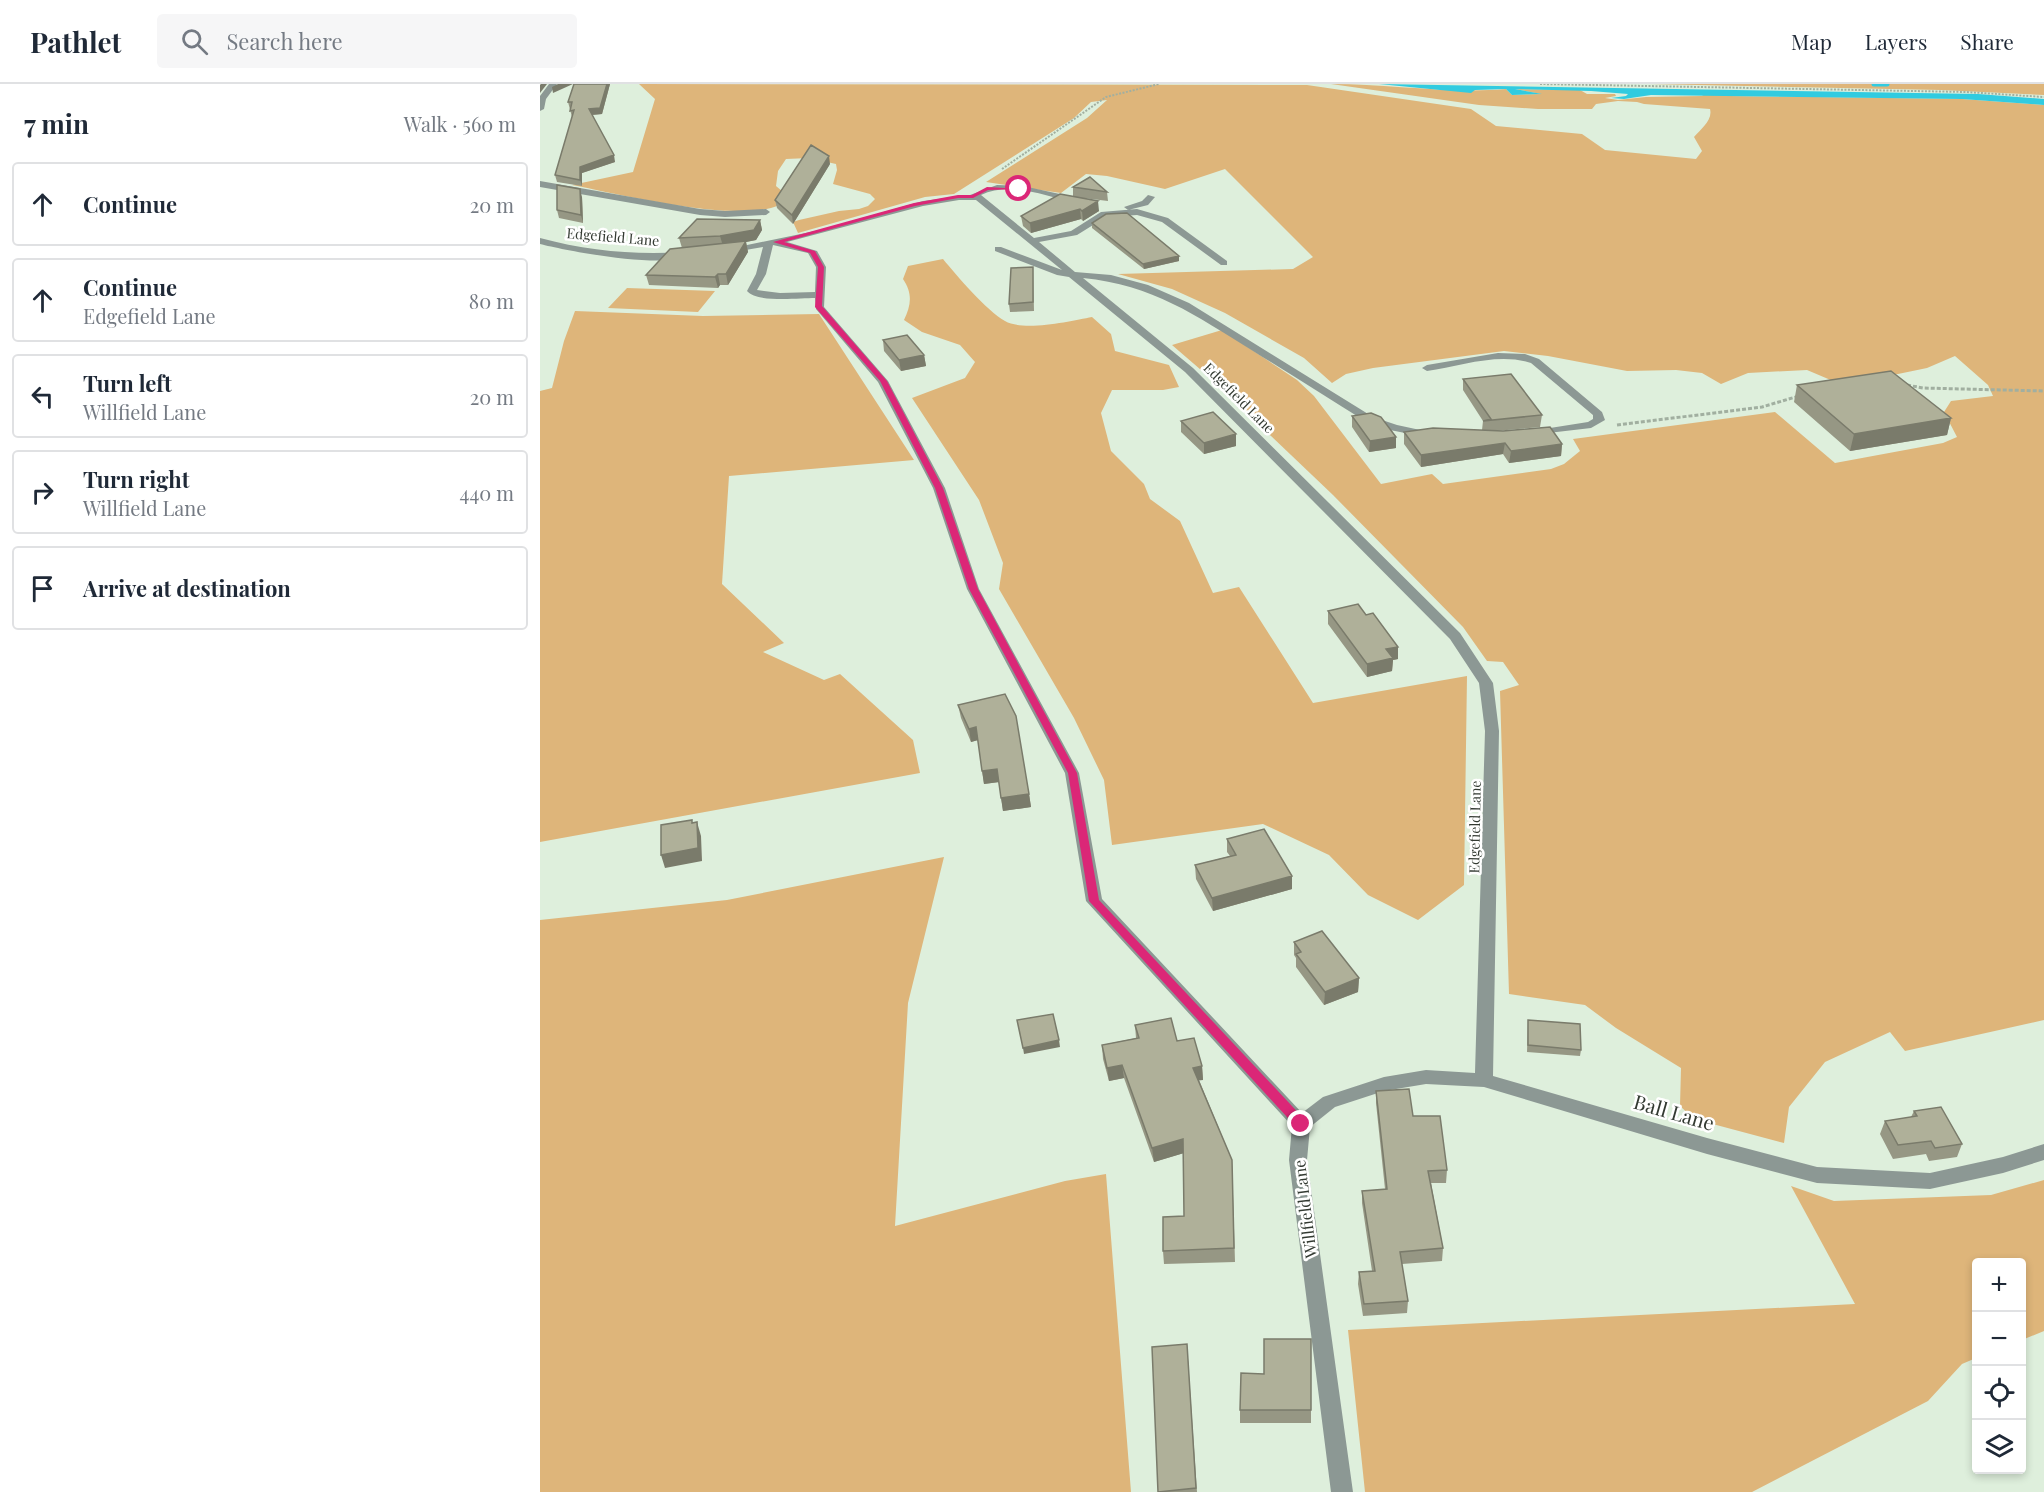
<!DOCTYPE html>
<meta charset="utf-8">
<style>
body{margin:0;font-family:"Playfair Display",serif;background:#f6f6f7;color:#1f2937}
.controls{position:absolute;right:18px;bottom:18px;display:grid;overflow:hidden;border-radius:6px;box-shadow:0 3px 9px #0003}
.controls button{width:54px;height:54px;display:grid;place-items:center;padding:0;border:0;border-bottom:2px solid #e0e1e3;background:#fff;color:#1f2937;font:30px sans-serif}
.stop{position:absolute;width:18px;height:18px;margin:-14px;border:4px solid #db2777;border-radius:50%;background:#fff}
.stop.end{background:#db2777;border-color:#fff;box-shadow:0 2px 6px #0008}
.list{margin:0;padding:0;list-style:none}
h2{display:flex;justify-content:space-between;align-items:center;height:78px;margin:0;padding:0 24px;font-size:26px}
h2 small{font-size:20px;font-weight:400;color:#747a83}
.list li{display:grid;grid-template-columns:39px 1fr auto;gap:18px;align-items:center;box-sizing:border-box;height:84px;margin:0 12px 12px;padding:0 12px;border:2px solid #e0e1e3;border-radius:6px}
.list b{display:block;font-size:22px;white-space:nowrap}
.list p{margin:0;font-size:20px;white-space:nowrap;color:#747a83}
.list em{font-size:20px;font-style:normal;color:#747a83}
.icon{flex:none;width:33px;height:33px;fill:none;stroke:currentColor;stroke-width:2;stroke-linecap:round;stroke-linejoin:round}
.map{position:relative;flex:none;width:1504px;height:1408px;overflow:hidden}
header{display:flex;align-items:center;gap:36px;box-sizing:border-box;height:84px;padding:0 30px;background:#fff;border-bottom:2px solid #e0e1e3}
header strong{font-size:28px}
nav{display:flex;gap:33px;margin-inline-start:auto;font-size:21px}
.search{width:420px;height:54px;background:#f6f6f7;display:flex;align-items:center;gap:15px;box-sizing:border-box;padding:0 21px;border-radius:6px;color:#747a83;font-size:22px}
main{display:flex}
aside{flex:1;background:#fff}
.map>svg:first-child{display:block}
.green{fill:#deb57a}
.water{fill:#31cbe0}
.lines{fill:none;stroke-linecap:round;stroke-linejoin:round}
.stream{stroke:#31cbe0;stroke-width:5}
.path-far1{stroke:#a1afa0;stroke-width:2;stroke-dasharray:2 1.5;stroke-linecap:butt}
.path{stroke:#a1afa0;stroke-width:3;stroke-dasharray:4 2;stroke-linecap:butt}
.minor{fill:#8c9894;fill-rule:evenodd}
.wall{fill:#969784}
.shaded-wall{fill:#7a7b6b}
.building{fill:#afb099;stroke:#7a7b6b;stroke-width:1.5}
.route{fill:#db2777}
.labels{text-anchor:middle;stroke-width:5;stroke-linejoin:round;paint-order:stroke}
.far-street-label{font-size:14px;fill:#333a32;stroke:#fff}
.street-label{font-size:16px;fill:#333a32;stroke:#fff}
.near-street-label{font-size:20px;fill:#333a32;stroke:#fff}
</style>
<header>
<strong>Pathlet</strong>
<div class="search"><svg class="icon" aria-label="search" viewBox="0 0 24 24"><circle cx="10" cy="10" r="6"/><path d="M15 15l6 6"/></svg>Search here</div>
<nav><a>Map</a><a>Layers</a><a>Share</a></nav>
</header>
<main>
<aside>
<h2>7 min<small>Walk · 560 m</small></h2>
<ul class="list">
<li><svg class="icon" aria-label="ahead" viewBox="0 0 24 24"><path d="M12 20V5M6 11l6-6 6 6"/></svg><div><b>Continue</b></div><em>20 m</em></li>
<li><svg class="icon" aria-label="ahead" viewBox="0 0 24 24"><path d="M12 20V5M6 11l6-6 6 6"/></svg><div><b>Continue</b><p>Edgefield Lane</p></div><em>80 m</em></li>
<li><svg class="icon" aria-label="left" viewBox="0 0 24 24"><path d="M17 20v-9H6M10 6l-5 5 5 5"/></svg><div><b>Turn left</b><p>Willfield Lane</p></div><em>20 m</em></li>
<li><svg class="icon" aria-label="right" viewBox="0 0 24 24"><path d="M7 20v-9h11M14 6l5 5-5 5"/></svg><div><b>Turn right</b><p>Willfield Lane</p></div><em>440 m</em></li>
<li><svg class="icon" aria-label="arrive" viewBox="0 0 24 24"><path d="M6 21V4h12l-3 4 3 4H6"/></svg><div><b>Arrive at destination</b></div></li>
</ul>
</aside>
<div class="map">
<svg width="1504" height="1408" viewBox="0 0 1504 1408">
<rect width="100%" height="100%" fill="#deefdc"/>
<path class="green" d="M99 0 767 1 931 25 956 42 1042 50 1065 66 1156 75 1162 67 1154 53C1161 45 1173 36 1170 25L1104 20 1097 18 1078 17 1056 20 1052 25H998L939 21 791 0C850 0 909 10 966 5L972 11 1001 10 975 5 1040 6 1047 10H1075L1076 12 1065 14 1078 16 1106 13 1162 12 1167 8 1190 12 1422 15 1504 21V936L1365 967 1350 948 1285 978 1249 1023 1244 1059 1154 1035 1140 1022 1141 984 1076 944 1045 921 969 910 960 607 979 601 963 578 947 577 923 543 793 411 668 292 632 261 682 246 757 296 774 312 841 400 892 390 903 400 1011 385 1024 380 1040 367 1033 355 1235 328 1295 379 1403 359 1417 353 1404 328 1411 317 1453 312 1448 301 1415 272 1387 284 1358 290 1293 297 1267 286 1208 289 1181 300 1162 289 1136 286 1087 287 1008 272 964 267 833 284 806 290 792 299 764 274 685 229 632 205 578 190 753 185 773 173 685 85 625 105 567 92 546 90 521 109 446 98 547 34 567 16 551 18 534 34 414 110 385 113 258 149 253 138 259 136 299 127 319 125 328 122 335 115 330 110 293 100 297 86 296 80 269 74 246 75 238 87 236 102 249 113C226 148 71 108 32 101L93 88 115 15Z
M1110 0H1504V11L1401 6Z
M403 175C417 192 446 226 465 237 484 248 531 237 552 233L571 250 575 267 629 281 639 303 623 306H572L561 329 571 367 604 400 610 415 640 437 673 509 699 503 773 619 927 592 924 801 878 836 828 811 789 771 723 740 572 761 564 696 534 634 459 505 463 479 439 416 372 314 425 294 435 278 420 261 382 248 364 236C371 221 373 210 363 195L368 182Z
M87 204 175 207 158 228 68 224Z
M35 227 163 232 279 230 374 376 189 392 182 500 244 559 223 568 284 596 300 590 373 656 380 689 0 758V307L12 304 24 257Z
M404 773 368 919 355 1142 525 1097 566 1090 591 1408H0V836L187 816Z
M1504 1096V1247L1482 1256V1178H1436V1274L1422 1280 1388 1317 1212 1408H825L808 1246 1315 1220 1251 1102 1294 1117 1451 1111Z"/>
<path class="water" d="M839 0 1438 10 1504 15V21L1422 15 1111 11 1084 15 1071 14 1086 12 1088 10 1051 7 975 5 1002 10 972 11 966 5 935 6 931 9Z"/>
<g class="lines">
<path class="stream" d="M1334 0H1347"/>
<path class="path-far1" d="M1000 0 1426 8 1504 13
M462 85 566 13 619 0"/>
<path class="path" d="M1367 301 1383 304 1504 307
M1077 341 1222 323 1259 312"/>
<path class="minor" d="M9 0H17L6 15 4 25 0 27V12Z
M0 97 160 125 185 127 226 125 230 128 226 131 185 133 160 131 0 103Z
M457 101 483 102 538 114 539 116 535 119C506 112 470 97 441 111L494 154 531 147 561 128 597 125 628 134 687 177V181H681L622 138 597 131 566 133 537 151 499 158 535 188 571 191 608 201 649 219 833 333 857 341 894 349 896 351 890 354 850 346 825 337C788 314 750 290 713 267 655 231 613 201 543 194L653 284 920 549 953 599 959 647 953 992 1167 1054 1277 1083 1390 1089 1463 1073 1504 1060V1076L1463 1089 1390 1105 1277 1099 1167 1070 944 1003 886 1000 844 1007 795 1023 770 1043 767 1076 813 1408H791L749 1076 752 1042 546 817 525 689 427 505 393 404 338 298 276 225 275 214C259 214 217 219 207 207L216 190 223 163 188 169 183 166 280 146 383 117 430 111ZM419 116H436L522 186 461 163H455V167L517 191 529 193 645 288 910 555 939 599 945 647 935 989 886 986 844 993 783 1013 762 1029 562 815 539 689 439 505 405 404 348 297 284 223 286 183 277 167 247 158 383 122ZM233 161 268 169 276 183 275 208 240 209 217 206 226 190Z
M608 111 615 113 608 121 588 126 584 123 602 117Z
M0 154C48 167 94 171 144 168L149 171C128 186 27 167 0 160Z
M958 269 985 270 999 275 1062 328 1065 336 1051 344 991 351V347L1048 338 1053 335V331L991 279C959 268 920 282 887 287L882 284 887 281Z"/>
</g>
<path class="wall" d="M34 0H70L62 30 52 31 75 78 42 89V102L17 98 15 91 32 33 28 18Z
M290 80 253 140 237 124 235 116Z
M533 103 567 108 568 117 543 114 559 127 543 137 541 135 491 149 483 142 481 132 533 112Z
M42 113 43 139 19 134 17 126Z
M220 136 222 146 216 156 206 158 208 168 188 201H180L178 204 109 201 106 191 142 164 139 154Z
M552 139 639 172V177L604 185 552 144Z
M493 183 494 227 470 228 469 220Z
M343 256 384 271 386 282 361 287 344 267Z
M923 295 1002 331 1000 343 956 347 1022 360 1021 372 969 379 963 370 881 383 864 360V348L942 346 943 337 923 306Z
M1257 301 1411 334 1407 351 1310 367 1254 318Z
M812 332 856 353V364L829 368 812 343Z
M641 337 696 350V362L664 370 641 348Z
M788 527 826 531 858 563V575L853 576 852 587 827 593 788 540Z
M418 621 489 710 491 723 463 727 459 698 444 700 438 656 431 658 421 634Z
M687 755 752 805 673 827 656 795 655 781 690 772 687 768Z
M754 858 819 894 818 908 784 921 756 883V874L754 871Z
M988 936 1041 966 1040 972 987 968Z
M595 941 637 957 662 982 663 996H659L692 1076 695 1178 624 1180 623 1167 644 1132V1069L614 1078 584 994 569 997 563 975 562 961 596 954Z
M836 1007 873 1032 907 1086 906 1099H891L903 1164 902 1177 862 1180 868 1217 867 1229 823 1232 818 1200 819 1188 832 1187 822 1119V1107L845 1105 836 1019Z
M1374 1027 1422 1060 1417 1073 1389 1077 1386 1070 1353 1075 1340 1050 1345 1037 1371 1033Z
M771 1255V1339H700V1326L724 1290Z
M647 1260 657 1408H618Z"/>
<path class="shaded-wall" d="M1 0H7L0 9V1Z
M18 0H33L13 9 12 3Z
M67 0H70L62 30 50 31 49 25Z
M74 71 75 78 42 89V102L40 96V83Z
M289 72 290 80 253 140 252 131Z
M40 105 42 113 43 139 41 131Z
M558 117 559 127 543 137 542 127Z
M540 125 541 135 491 149 490 139Z
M220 136 222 146 216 156 206 158 208 168 188 201 186 190 183 162 180 152Z
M639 172V177L604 185 603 180Z
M178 190 180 201 178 204 175 193Z
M384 271 386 282 361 287 359 276Z
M1411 334 1407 351 1310 367 1314 350Z
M696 350V362L664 370V359Z
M856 353V364L829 368 830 357Z
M965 359 963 370 881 383V371Z
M1022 360 1021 372 969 379 971 367Z
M858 563V575L853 576 852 587 827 593V580L846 565Z
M436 643 438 656 431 658 429 645Z
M457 685 459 698 444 700 442 687Z
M489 710 491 723 463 727 461 714Z
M157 738 161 752 162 777 125 784 121 771Z
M752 792V805L673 827 672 814Z
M819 894 818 908 784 921 785 908Z
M519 956 520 963 484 970 483 964Z
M582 981 584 994 569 997 567 984Z
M662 982 663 996 654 997 653 984Z
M643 1055 644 1069 614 1078 612 1064Z"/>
<path class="building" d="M34 0H67L60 24 49 25 74 71 40 83V96L15 91 34 26 30 27 32 18H28Z
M271 61 289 72 252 131 235 116Z
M550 93 567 108 533 103Z
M17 101 40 105 41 131 17 126Z
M520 110 558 117 542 127 540 125 490 139 481 132Z
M587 129 639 172 603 180 552 139 566 130Z
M157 135 220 136 214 146 180 152 139 154Z
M206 157 186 190H178L175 193 106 191 130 165Z
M493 183V218L469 220 471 184Z
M367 251 384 271 359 276 343 256Z
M1351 287 1411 334 1314 350 1257 301Z
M971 290 1002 331 943 337 951 335 923 295Z
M673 328 696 350 664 359 641 337Z
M831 329 841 333 856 353 830 357 812 332Z
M1010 343 1022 360 971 367 965 359 881 371 864 348 893 344 963 347Z
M818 520 826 531 833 529 858 563 846 565 853 574 827 580 788 527Z
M465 610 476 632 489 710 461 714 457 685 442 687 436 643 429 645 418 621Z
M152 736V739L157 738 158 764 121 771V741Z
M724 745 752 792 672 814 655 781 696 771 687 755Z
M782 847 819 894 785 908 756 870 761 868 754 858Z
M513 930 519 956 483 964 477 936Z
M631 934 637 957 654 954 662 982 653 984 692 1076 694 1164 623 1167V1133L644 1132 643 1055 612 1064 582 981 567 984 562 961 599 954 595 941Z
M988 936 1040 940 1041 966 988 961Z
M869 1005 873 1032H900L907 1086 888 1087 903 1164 860 1168 868 1217 824 1220 819 1188 835 1187 822 1107 847 1105 836 1007Z
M1401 1023 1422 1060 1395 1064 1391 1057 1358 1061 1345 1037 1377 1032 1374 1027Z
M724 1255H771V1326H700L701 1289 724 1290Z
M647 1260 656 1404 618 1408 612 1263Z"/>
<path class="route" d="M447 103 482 105 448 106 433 114H418L375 122 244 158 275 167 284 183 282 222 347 297 403 404 438 505 537 689 559 816 766 1037V1044H757L549 817 528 689 429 505 395 404 340 297 275 223 278 183 270 169 233 158 374 119 418 111H432Z"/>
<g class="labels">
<g class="far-street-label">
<text transform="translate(73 153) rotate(5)" y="5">Edgefield Lane</text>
<text transform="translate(699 314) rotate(45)" y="5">Edgefield Lane</text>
<text transform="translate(935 743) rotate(-89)" y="5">Edgefield Lane</text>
</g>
<g class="street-label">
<text transform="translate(765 1125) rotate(-97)" y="6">Willfield Lane</text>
</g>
<g class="near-street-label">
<text transform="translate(1134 1029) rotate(16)" y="7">Ball Lane</text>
</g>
</g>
</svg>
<div class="controls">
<button>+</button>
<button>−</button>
<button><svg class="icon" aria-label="locate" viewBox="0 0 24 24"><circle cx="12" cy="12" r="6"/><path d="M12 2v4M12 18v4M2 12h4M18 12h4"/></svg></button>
<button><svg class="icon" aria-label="layers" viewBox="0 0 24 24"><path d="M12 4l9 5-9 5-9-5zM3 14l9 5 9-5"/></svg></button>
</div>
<div class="stop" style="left:479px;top:105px"></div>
<div class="stop end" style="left:761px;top:1040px"></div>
</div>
</main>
